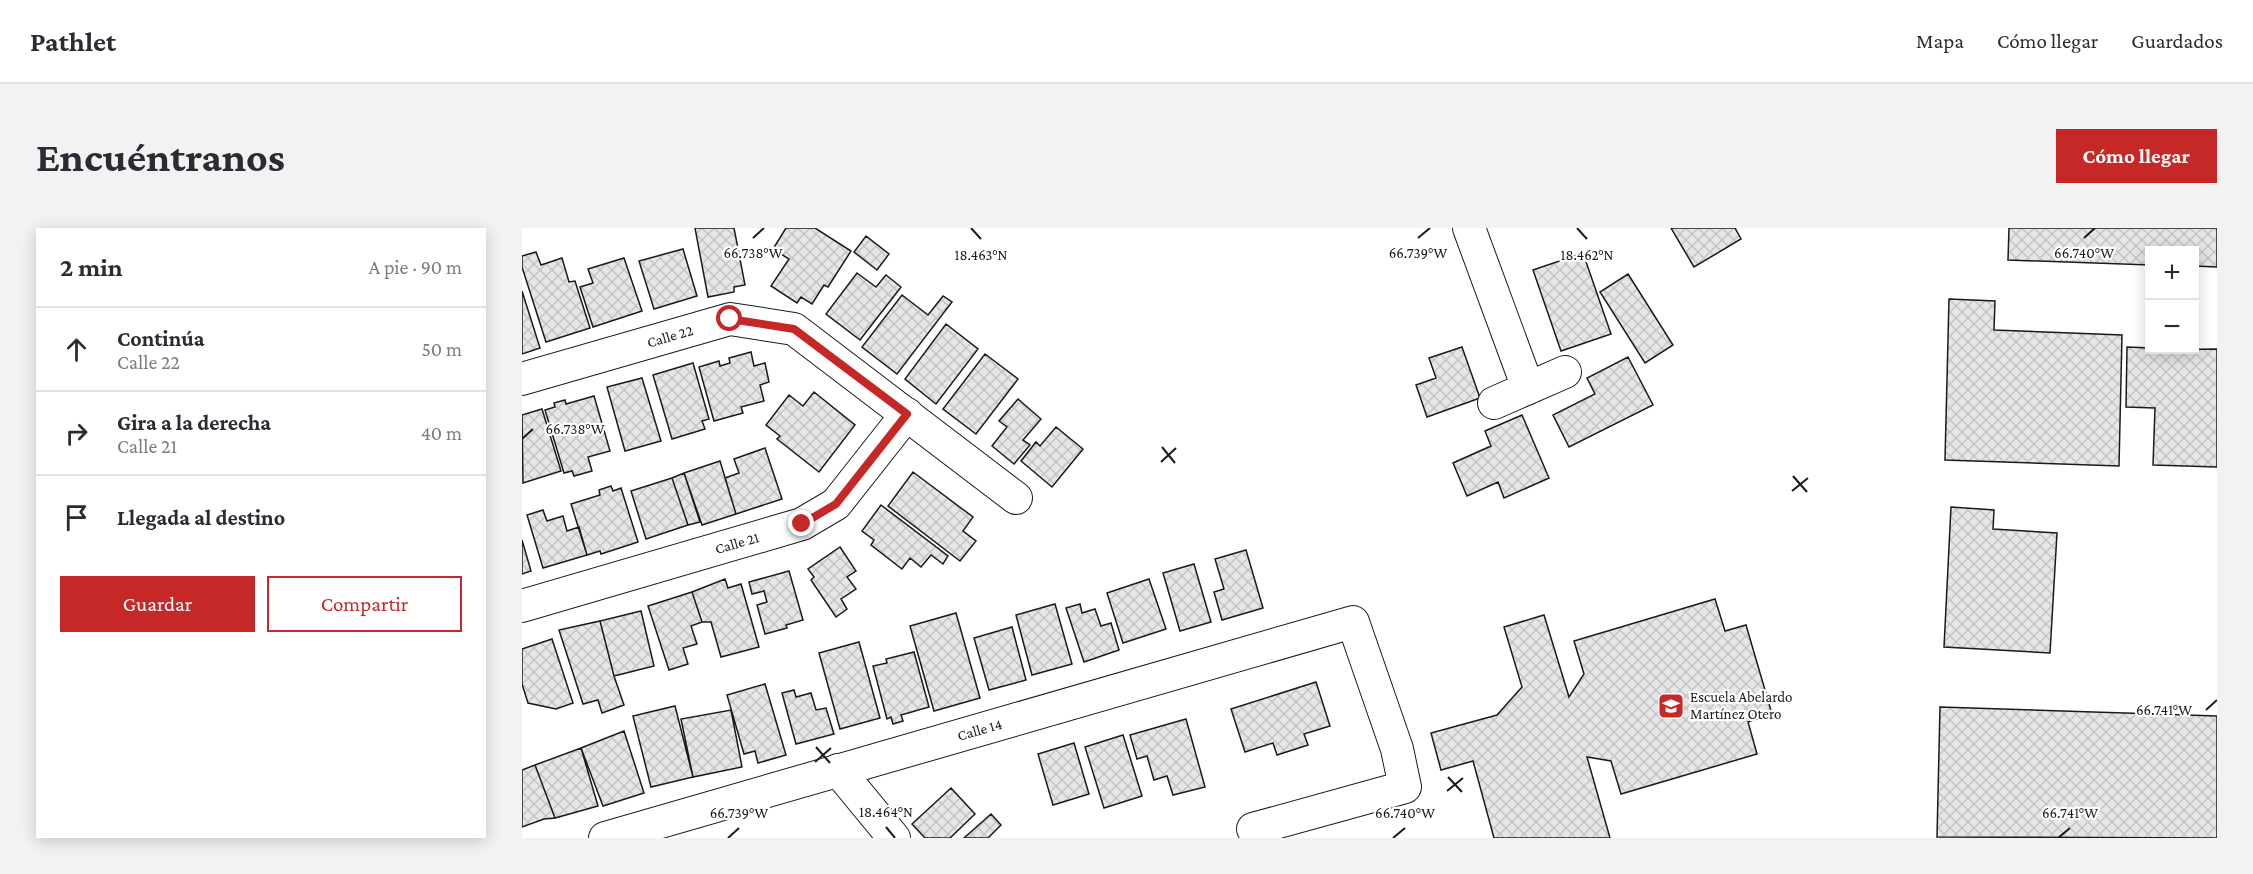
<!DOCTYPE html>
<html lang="es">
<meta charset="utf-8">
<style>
body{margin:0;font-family:"Crimson Pro",serif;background:#f2f2f3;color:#2b2b33}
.controls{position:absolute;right:18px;top:18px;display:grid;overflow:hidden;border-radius:0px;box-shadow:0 3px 15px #0003}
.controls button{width:54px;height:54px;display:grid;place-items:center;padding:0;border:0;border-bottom:2px solid #e1e1e2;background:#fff;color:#2b2b33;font:30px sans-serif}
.stop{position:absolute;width:18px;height:18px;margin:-14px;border:4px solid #c62828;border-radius:50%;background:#fff}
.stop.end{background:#c62828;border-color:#fff;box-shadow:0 2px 6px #0008}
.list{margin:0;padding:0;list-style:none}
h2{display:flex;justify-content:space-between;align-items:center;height:78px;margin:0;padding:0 24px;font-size:26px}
h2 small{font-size:20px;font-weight:400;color:#7c7c81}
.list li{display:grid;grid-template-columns:39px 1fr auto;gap:18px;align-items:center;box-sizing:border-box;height:84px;padding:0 24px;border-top:2px solid #e1e1e2}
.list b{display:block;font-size:22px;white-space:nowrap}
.list p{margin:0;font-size:20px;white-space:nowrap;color:#7c7c81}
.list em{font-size:20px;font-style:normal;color:#7c7c81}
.actions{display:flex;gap:12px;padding:18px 24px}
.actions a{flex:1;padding:14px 0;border:2px solid #c62828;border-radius:0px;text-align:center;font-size:21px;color:#c62828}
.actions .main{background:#c62828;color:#fff}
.icon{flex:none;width:33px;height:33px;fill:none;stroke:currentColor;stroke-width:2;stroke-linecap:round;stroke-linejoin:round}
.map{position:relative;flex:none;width:1695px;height:610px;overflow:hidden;border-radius:0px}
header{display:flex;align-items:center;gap:36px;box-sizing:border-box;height:84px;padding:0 30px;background:#fff;border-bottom:2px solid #e1e1e2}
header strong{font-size:28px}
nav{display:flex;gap:33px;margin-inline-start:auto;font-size:21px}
.intro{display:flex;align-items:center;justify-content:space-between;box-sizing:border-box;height:144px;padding:0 36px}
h1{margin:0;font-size:42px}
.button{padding:15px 27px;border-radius:0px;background:#c62828;color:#fff;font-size:21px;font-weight:700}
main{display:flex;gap:36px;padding:0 36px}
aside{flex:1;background:#fff;border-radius:0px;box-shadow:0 3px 15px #0003}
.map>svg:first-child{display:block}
.building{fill:url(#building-cross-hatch);stroke:#1a1a1a;stroke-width:1.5}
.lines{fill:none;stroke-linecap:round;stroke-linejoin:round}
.minor-casing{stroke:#1a1a1a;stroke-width:34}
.minor{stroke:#fff;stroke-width:32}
.route{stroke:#c62828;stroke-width:8}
.ticks{fill:none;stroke:#1a1a1a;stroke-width:2}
.labels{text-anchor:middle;stroke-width:4.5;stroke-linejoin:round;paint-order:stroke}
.street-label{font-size:15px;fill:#1a1a1a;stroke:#fff}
.poi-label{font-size:15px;fill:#1a1a1a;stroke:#fff;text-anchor:start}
.ticks-label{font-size:15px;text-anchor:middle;fill:#1a1a1a;stroke:#fff;stroke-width:4.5;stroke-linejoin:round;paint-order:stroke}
</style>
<header>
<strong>Pathlet</strong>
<nav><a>Mapa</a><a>Cómo llegar</a><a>Guardados</a></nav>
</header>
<div class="intro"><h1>Encuéntranos</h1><a class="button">Cómo llegar</a></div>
<main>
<aside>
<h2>2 min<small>A pie · 90 m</small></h2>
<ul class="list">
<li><svg class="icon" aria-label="ahead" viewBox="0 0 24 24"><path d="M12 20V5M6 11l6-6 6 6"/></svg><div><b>Continúa</b><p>Calle 22</p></div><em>50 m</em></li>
<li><svg class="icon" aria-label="right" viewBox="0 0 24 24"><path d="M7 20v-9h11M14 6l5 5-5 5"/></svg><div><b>Gira a la derecha</b><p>Calle 21</p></div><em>40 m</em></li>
<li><svg class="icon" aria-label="arrive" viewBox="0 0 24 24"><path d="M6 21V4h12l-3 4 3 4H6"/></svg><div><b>Llegada al destino</b></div></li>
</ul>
<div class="actions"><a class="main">Guardar</a><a>Compartir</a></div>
</aside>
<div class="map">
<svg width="1695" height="610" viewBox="0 0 1695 610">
<defs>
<pattern id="building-cross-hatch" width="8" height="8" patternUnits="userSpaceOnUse" patternTransform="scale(1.5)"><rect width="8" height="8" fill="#e6e6e6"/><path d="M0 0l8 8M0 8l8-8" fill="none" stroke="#c5c5c5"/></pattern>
</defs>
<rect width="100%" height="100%" fill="#fff"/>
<path class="building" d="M173 0H212L223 57 212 59V64L186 69Z
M264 0H293L329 23 306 59 302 57 290 76 279 69 275 75 249 58 267 31 251 21Z
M1149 0H1213L1219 11 1172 39Z
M1487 0H1695V39L1672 38V22H1628V37L1486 32Z
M344 8 367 26 355 42 332 24Z
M161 21 175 68 132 81 117 33Z
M14 24 19 37 40 30 47 54 53 53 68 100 24 114 0 39V28Z
M1061 25 1089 106 1039 123 1011 42Z
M102 30 120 83 71 99 58 59 71 55 66 41Z
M335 45 354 59 364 47 379 59 338 112 304 86Z
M1106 46 1151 117 1123 135 1078 64Z
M0 63 18 120 0 126Z
M380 67 406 87 421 68 430 74 375 146 340 119Z
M1427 71 1473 73 1472 102 1600 107 1597 238 1423 232Z
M424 96 456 121 414 176 383 151Z
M940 119 958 170 905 189 894 157 914 150 907 130Z
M1605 119 1628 120V122L1695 121V239L1631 237 1633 180 1604 179Z
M229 124 232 138 243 135 247 154 238 157 242 173 219 179 221 185 192 193 177 139 197 133 198 138 208 135 207 130Z
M463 126 496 151 454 206 421 181Z
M1106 129 1131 177 1047 219 1031 187 1073 166 1065 150Z
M171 135 187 191 180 193 183 201 150 211 131 147Z
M120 150 139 213 103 223 85 159Z
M292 164 333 197 297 244 255 211 258 208 244 197 267 167 281 178Z
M72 168 88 223 66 229 70 243 52 248 50 243 42 245 23 182 33 179 32 175 43 172 44 176Z
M496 171 519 191 501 212 508 217 492 236 470 218 485 199 477 193Z
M20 181 39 243 1 255 0 187Z
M1000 187 1027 250 982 270 976 254 945 268 931 235 969 218 963 203Z
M534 199 561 221 530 259 499 233 514 214 518 218Z
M243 220 260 271 214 286 203 250 217 245 212 231Z
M198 233 214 286 180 297 162 245Z
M391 244 451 289 441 303 454 313 438 333 366 278Z
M162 245 178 294 166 297 150 250Z
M150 250 166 297 124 311 109 263Z
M89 258 91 263 99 260 116 314 79 326 78 323 65 327 49 276 78 267 77 262Z
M359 277 426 328 421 336 409 327 399 339 388 330 380 341 349 317 352 312 340 303Z
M1429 279 1472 282 1471 301 1535 305 1528 425 1422 419Z
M21 282 25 293 41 288 45 303 57 299 65 327 21 340 5 287Z
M0 312 9 343 0 346Z
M318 319 334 343 325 349 334 361 319 371 325 381 314 389 289 352 292 349 286 341Z
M724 322 741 380 700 392 692 364 702 361 693 331Z
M672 336 689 394 658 403 641 345Z
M267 343 281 392 264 397 265 400 243 406 235 377 245 374 242 363 230 366 227 354Z
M203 351 206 360 219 356 237 419 199 429 189 394H180L170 364Z
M627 351 644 401 601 415 585 365Z
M170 364 180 394 169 398 175 416 161 420 166 436 147 442 126 378Z
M1193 371 1203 403 1224 397 1250 486 1226 494 1235 526 1099 566 1089 533 1065 529 1088 610H972L951 533 919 542 909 505 975 487 1000 459 982 399 1022 387 1047 469 1062 446 1052 413Z
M533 376 550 436 510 447 494 387Z
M558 376 560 385 573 381 579 398 589 395 597 422 562 434 544 380Z
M119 383 132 438 92 448 78 393Z
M434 385 458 470 412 483 388 398Z
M78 393 92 448 102 477 80 485 76 472 61 476 37 402Z
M490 399 504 452 467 462 452 410Z
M30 411 51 475 34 481 6 475 0 456V421Z
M337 414 358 490 318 501 297 425Z
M392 424 407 479 379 487 381 493 371 496 369 489 365 491 351 438 365 435 364 431Z
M794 454 808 498 782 506 786 517 755 527 751 515 723 524 709 481Z
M243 456 264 527 236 535 233 523 222 526 205 467Z
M272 462 274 469 289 465 294 482 304 480 312 506 274 516 260 465Z
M153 478 171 549 129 559 111 488Z
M1418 479 1695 488V610L1415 609Z
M209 482 220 539 171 549 159 491Z
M664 491 683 559 651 567 645 548 632 552 625 528 615 531 608 507Z
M102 503 122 565 81 578 59 520Z
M601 507 620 568 582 580 563 519Z
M552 515 567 566 531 577 516 526Z
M59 520 76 578 33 590 13 537Z
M13 537 33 590 22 591 0 599V542Z
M429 560 453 586 428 610H403L390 596Z
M469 586 479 597 466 610H442Z"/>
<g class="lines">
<defs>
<g id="minor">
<path d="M947 0 1006 160"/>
<path id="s1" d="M0 151 208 91 272 101 494 270"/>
<path d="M972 175 1043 144"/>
<path id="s2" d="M0 378 280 296 314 276 385 186"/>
<path d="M316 542 372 610"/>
<path id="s3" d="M83 610 831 394 875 521 883 559 731 601"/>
</g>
</defs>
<use href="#minor" class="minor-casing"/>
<use href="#minor" class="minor"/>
</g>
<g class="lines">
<path class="route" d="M208 91 272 101 385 186 314 276 280 296"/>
</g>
<path class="ticks" d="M449 0 459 11M1055 0 1065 11M231 10 242 0M896 10 908 0M1562 10 1573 0M0 211 11 201M640 219 653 235M639 234 654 220M1271 248 1285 264M1270 263 1286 250M1684 482 1695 472M294 519 308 535M293 534 309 520M926 549 940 564M925 563 941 550M364 599 373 610M206 610 217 600M871 610 883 600M1536 610 1548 600"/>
<defs>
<symbol id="school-square" viewBox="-11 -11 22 22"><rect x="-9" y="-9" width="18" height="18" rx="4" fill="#c62828" stroke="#fff"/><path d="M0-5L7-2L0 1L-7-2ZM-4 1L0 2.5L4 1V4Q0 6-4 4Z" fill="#fff"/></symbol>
</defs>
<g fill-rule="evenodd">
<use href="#school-square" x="1134" y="463" width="30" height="30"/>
</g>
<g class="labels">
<g class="street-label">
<text dy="5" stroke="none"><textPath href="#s1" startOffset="154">Calle 22</textPath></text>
<text dy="5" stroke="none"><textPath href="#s2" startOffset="224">Calle 21</textPath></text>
<text dy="5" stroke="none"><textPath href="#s3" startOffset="390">Calle 14</textPath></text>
</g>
<g class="poi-label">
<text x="1168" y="474">Escuela Abelardo<tspan x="1168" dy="17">Martínez Otero</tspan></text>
</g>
</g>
<g class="ticks-label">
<text x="231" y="30">66.738°W</text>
<text x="896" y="30">66.739°W</text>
<text x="1562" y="30">66.740°W</text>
<text x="459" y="32">18.463°N</text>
<text x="1065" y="32">18.462°N</text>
<text x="53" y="206">66.738°W</text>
<text x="1642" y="487">66.741°W</text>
<text x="364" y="589">18.464°N</text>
<text x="217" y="590">66.739°W</text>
<text x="883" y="590">66.740°W</text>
<text x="1548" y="590">66.741°W</text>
</g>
</svg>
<div class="controls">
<button>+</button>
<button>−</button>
</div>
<div class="stop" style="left:208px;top:91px"></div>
<div class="stop end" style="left:280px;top:296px"></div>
</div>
</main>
